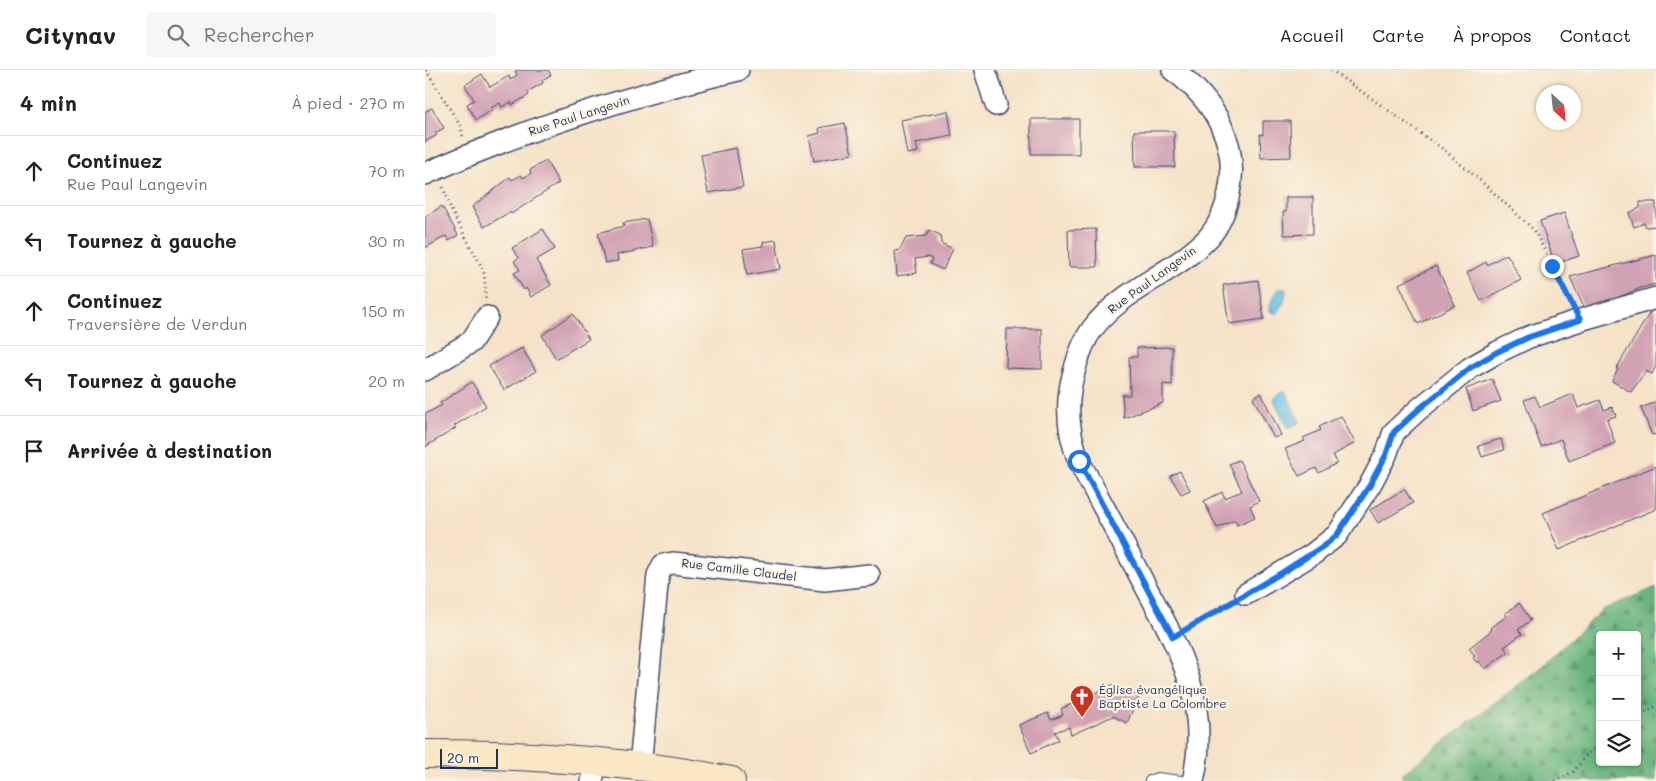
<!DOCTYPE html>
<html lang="fr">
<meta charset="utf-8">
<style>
body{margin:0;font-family:Mali,sans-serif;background:#f6f6f6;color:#222}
.controls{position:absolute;right:15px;bottom:15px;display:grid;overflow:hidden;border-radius:5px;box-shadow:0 1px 4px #0004}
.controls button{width:45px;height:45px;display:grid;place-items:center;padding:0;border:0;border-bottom:1px solid #e0e0e0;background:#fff;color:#222;font:25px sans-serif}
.compass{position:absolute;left:1111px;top:15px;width:45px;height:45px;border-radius:50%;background:#fff;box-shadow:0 1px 4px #0004;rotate:153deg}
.scale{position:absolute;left:15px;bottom:12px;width:58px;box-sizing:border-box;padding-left:5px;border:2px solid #1b2f5e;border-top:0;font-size:14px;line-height:18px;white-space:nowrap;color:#1b2f5e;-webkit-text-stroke:4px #fcf5e5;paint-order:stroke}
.stop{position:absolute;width:15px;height:15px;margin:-11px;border:4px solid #1a73e8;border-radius:50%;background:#fff}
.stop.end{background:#1a73e8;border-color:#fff;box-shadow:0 1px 5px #0008}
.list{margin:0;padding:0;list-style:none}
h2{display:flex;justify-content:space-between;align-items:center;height:65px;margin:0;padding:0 20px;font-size:21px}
h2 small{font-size:16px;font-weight:400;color:#767676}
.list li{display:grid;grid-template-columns:32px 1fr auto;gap:15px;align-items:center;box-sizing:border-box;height:70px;padding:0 20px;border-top:1px solid #e0e0e0}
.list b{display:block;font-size:19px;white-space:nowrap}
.list p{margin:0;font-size:16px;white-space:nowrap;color:#767676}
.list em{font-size:16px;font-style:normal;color:#767676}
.icon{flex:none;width:28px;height:28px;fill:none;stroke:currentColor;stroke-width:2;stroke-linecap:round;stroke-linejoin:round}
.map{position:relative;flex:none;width:1231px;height:711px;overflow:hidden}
header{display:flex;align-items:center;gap:30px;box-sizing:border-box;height:70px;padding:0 25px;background:#fff;border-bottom:1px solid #e0e0e0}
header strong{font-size:24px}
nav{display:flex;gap:28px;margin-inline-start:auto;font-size:18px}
.search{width:350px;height:45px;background:#f6f6f6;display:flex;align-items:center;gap:12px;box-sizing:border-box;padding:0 18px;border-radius:5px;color:#767676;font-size:19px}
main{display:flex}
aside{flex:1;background:#fff}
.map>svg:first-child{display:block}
.forest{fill:url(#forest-firs);stroke:#42716d;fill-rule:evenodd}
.water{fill:#62bfe0;stroke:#3e779f}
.building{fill:#d1a2b4}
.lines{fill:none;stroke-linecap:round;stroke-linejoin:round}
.lane-casing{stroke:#3c4a6e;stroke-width:12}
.street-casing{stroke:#3c4a6e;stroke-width:24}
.secondary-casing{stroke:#3c4a6e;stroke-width:30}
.path{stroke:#3c4a6e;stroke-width:3;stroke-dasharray:1 4;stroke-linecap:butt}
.lane{stroke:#fff;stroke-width:10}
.street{stroke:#fff;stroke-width:21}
.secondary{stroke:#fae7c3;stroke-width:28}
.route{stroke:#1a73e8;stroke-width:6}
.labels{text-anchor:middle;stroke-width:4.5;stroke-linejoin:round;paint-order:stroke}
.street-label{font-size:12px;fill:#1b2f5e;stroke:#fcf5e5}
.poi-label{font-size:12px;fill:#1b2f5e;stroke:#fcf5e5;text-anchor:start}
</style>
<header>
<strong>Citynav</strong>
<div class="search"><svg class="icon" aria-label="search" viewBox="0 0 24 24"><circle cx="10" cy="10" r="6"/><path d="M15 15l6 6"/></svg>Rechercher</div>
<nav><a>Accueil</a><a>Carte</a><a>À propos</a><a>Contact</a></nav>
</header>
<main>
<aside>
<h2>4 min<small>À pied · 270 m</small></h2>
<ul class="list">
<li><svg class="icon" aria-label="ahead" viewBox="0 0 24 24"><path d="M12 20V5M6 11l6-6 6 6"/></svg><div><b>Continuez</b><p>Rue Paul Langevin</p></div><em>70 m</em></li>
<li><svg class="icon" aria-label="left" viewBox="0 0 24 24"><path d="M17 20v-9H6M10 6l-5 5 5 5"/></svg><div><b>Tournez à gauche</b></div><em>30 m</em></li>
<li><svg class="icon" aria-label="ahead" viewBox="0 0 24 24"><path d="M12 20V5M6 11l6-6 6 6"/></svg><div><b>Continuez</b><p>Traversière de Verdun</p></div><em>150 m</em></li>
<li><svg class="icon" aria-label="left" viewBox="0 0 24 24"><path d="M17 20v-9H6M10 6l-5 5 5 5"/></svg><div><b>Tournez à gauche</b></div><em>20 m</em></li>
<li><svg class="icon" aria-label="arrive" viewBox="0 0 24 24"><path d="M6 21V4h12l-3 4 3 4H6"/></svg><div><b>Arrivée à destination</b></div></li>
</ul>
</aside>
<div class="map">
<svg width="1231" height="711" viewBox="0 0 1231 711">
<defs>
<pattern id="forest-firs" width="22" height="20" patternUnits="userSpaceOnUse" patternTransform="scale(1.25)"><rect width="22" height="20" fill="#68b37c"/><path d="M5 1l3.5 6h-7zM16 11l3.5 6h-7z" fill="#559269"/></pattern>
</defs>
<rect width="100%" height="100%" fill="#fcf5e5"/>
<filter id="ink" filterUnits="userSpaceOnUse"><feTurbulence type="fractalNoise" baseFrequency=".02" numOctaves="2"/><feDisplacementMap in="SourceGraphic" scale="10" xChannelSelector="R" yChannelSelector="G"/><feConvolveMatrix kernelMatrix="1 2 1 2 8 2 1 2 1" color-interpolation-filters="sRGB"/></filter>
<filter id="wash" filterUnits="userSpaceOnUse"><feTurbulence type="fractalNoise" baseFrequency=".0096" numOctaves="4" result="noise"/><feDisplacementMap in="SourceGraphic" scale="20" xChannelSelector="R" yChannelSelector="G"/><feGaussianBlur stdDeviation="1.12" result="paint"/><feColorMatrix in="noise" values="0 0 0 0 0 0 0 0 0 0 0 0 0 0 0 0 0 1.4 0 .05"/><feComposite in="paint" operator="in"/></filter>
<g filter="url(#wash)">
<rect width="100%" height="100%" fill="#f5e2c7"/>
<path class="forest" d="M1231 517V711H979L976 705 1116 597 1177 540ZM1175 565H1212V692H1175Z"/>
<path class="water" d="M854 218 861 220V222L858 235 852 244 845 241C845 232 848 224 854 218Z
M860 321 875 352 863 358 848 328Z"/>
<g id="blocks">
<path class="building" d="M92 0H123L126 5 117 10 118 13 102 22 104 25 87 35 86 32 77 37 75 33 66 38 67 40 51 50 42 34 49 30 40 15 57 4 65 17 84 6 85 10 92 5 90 1Z
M7 38 19 58 10 63 12 65 0 72V42Z
M523 41 527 66 491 73 493 82 482 84 476 50Z
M606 49H654V84H606Z
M838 51H865L866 87 836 88 835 64 838 65Z
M420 53 427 84 389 91 384 66 395 63 394 58Z
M709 61H749L750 97H710Z
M311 78 318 117 283 123 276 85Z
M121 91 134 113 86 144 85 142 59 157 47 137 79 112 85 107 87 110 96 105 98 108 106 103 105 100Z
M861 127H888V164L859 165 858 142H861Z
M1215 132H1231V156L1221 157 1219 153 1209 157 1204 143 1215 138Z
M17 136 33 165 24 171 21 166 0 178V147Z
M1139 143 1154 186 1130 194 1115 151Z
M222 149 228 177 192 185 193 191 180 193 173 163 199 156 198 153Z
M118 159 130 179 111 190 126 215 106 227 101 218 99 220 89 203 95 200 89 191 94 188 87 178Z
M671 159 672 197H644L643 160Z
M504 160 515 165 516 173 528 179 518 200 505 194 507 189 503 187 490 189 492 203 472 206 470 181 475 180 481 168 501 166Z
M351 170 356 199 322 205 318 179 338 176V172Z
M1082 184 1096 210 1056 231 1042 203 1061 192 1062 195Z
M1231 185V214L1216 218 1160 240 1145 207Z
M1011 196 1030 235 993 254 974 214Z
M833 210 839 249 804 254 798 215Z
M1227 239 1231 241V296L1227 304 1221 301 1206 322 1187 311 1193 299H1191Z
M148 244 164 269 131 289 117 265Z
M582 259H617V299L581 298Z
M747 277V315L738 314V333L699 348 697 325H705L704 287H712V278Z
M97 278 111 301 79 320 64 296Z
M1067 309 1076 331 1048 341 1041 319Z
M47 312 61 336 29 356 31 358 0 377V344L17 335 15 333Z
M836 323 856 365 849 368 828 328Z
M1148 324 1153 338 1175 330 1179 340 1187 337 1191 346 1182 349 1190 373 1144 391 1136 369 1116 377 1099 330 1110 326 1115 337Z
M1231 332V364L1227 365 1216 338Z
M916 346 930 373 908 385 912 393 894 403 891 398 874 406 860 379 880 371 878 368 896 360 894 357Z
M1076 369 1079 380 1057 387 1053 376Z
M814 390 834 431 825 436 830 447 812 455 810 450 792 458 779 431 797 422 800 428 817 421 804 394Z
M1231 396V439L1134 480 1118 443Z
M755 401 765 420 756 424 745 406Z
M979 419 988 433 953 453 945 440Z
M1094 533 1106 550 1093 560 1097 564 1079 577 1083 582 1060 599 1054 591 1052 593 1048 588 1050 586 1044 578 1067 560 1065 558 1082 546 1080 544Z
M687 615 714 626 702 653 688 646 646 665 644 657 630 662 634 670 606 683 594 655 623 643 626 650 638 645 636 639Z"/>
</g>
</g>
<g filter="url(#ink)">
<use href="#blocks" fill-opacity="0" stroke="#3c4a6e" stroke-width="1"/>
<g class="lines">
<defs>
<path id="lane" d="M725 711 732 708 756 711"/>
<path id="street" d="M560 0 571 35
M748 0C788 29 815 73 804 123 801 139 795 154 784 167 750 203 699 218 668 258 658 271 653 287 649 302 640 333 642 361 654 391 674 429 695 467 715 506 751 573 787 632 768 711
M0 104C100 59 206 25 313 0
M0 300 46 272 62 247
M821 524 888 484 912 465 945 415 961 385 969 362 994 339 1045 298 1073 282 1104 267 1155 250 1231 228
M215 697 233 505 238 495 248 493 400 510 444 505
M167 711 171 693"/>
<path id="secondary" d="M0 684C101 684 207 691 306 711"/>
</defs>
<use href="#lane" class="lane-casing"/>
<use href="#street" class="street-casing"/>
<use href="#secondary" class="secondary-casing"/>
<path class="path" d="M1 0 36 57 38 67
M906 0 1018 79 1057 112 1109 160 1146 232
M18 117 27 142 59 201 61 229
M764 558 806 533
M1212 648 1231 636
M1130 711 1148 702 1166 680 1175 674"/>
<use href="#lane" class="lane"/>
<use href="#street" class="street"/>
<use href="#secondary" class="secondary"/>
</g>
</g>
<g class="lines" filter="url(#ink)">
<path class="route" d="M654 391 748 567 858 502 900 475 912 465 945 415 961 385 969 362 994 339 1045 298 1072 282 1104 267 1155 250 1127 196"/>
</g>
<defs>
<symbol id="church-pin" viewBox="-11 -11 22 30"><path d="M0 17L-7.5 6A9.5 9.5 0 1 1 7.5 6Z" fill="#c8321e" stroke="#fcf5e5"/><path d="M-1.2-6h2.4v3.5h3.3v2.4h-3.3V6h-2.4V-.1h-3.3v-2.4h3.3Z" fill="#fff"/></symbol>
</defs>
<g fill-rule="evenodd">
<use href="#church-pin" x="643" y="613" width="28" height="38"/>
</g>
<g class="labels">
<g class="street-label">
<text transform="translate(154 46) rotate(-18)" y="4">Rue Paul Langevin</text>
<text transform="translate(727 210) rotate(-36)" y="4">Rue Paul Langevin</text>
<text transform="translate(314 500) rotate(7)" y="4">Rue Camille Claudel</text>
</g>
<g class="poi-label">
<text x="674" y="624">Église évangélique<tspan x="674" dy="14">Baptiste La Colombre</tspan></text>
</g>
</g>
</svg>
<div class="controls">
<button>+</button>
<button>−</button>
<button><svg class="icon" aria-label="layers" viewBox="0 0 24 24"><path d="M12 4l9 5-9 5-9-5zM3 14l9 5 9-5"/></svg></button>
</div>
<svg class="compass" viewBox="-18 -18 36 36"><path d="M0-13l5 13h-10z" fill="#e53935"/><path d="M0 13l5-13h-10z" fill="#767676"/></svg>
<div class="scale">20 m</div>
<div class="stop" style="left:654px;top:391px"></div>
<div class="stop end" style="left:1127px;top:196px"></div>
</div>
</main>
